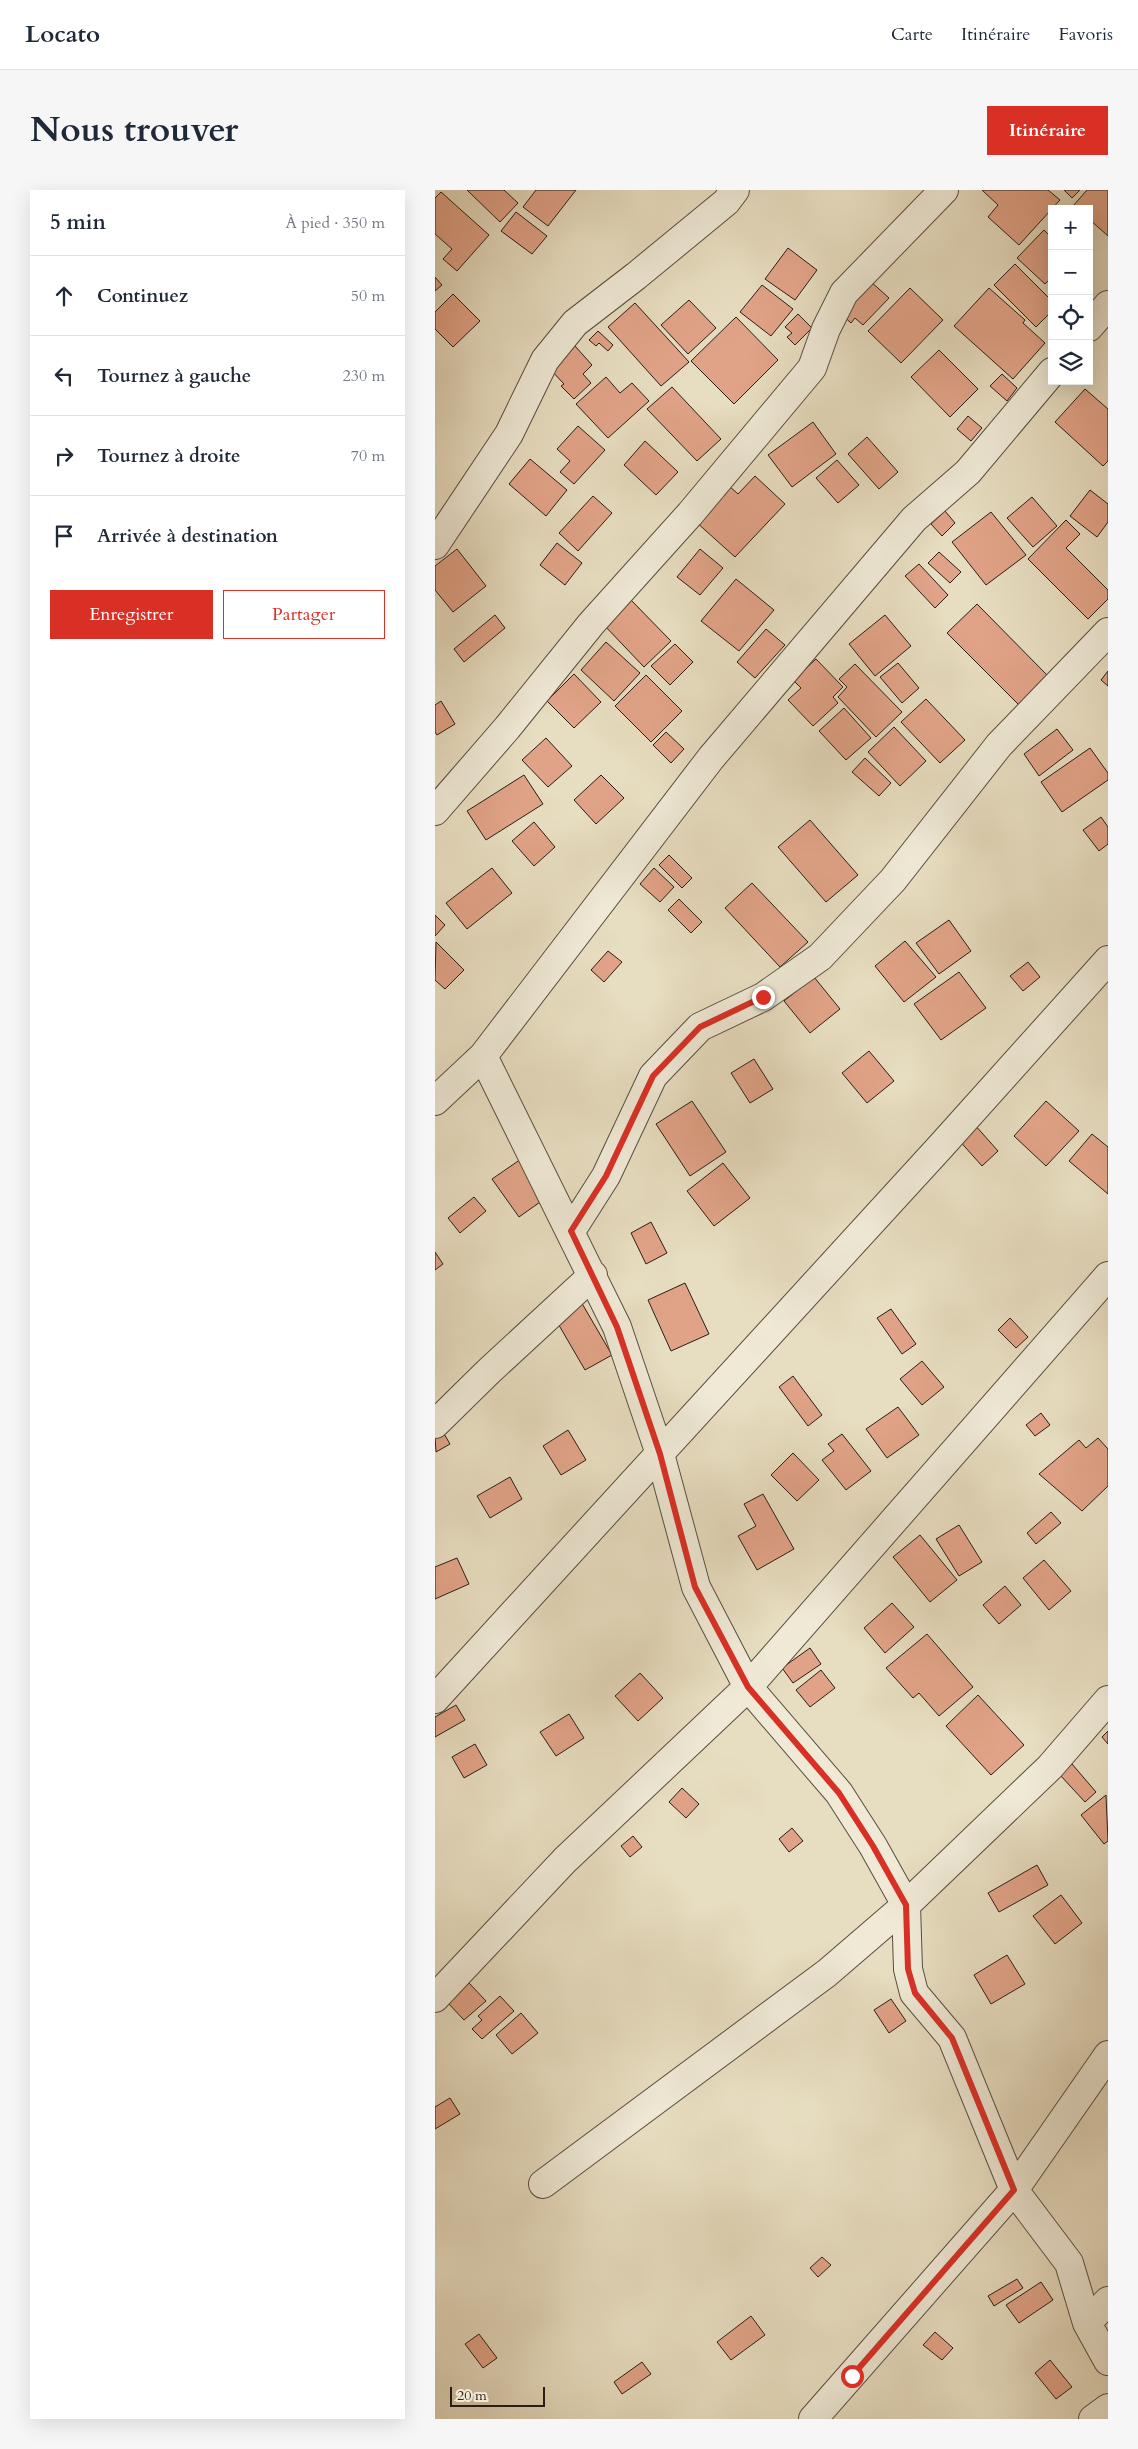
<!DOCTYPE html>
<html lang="fr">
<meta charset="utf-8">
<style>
body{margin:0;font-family:Cardo,serif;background:#f6f6f7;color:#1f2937}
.controls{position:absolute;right:15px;top:15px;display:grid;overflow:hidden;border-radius:0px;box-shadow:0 5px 20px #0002}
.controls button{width:45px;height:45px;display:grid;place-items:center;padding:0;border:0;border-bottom:1px solid #e0e1e3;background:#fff;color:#1f2937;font:25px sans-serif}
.scale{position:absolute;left:15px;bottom:12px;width:95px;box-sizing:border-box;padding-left:5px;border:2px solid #2b1d16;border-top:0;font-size:14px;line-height:18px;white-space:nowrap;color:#2b1d16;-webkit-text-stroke:4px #efe9d6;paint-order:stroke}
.stop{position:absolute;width:15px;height:15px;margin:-11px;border:4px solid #d93025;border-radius:50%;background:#fff}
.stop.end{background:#d93025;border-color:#fff;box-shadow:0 1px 5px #0008}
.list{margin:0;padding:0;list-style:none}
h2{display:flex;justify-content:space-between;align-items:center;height:65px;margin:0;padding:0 20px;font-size:21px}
h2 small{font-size:16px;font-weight:400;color:#747a83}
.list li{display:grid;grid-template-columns:32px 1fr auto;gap:15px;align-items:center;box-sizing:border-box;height:80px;padding:0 20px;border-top:1px solid #e0e1e3}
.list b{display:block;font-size:19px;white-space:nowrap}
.list em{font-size:16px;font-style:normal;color:#747a83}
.actions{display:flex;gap:10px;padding:15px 20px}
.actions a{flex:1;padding:11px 0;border:1px solid #d93025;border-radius:0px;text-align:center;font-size:18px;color:#d93025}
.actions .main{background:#d93025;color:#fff}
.icon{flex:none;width:28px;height:28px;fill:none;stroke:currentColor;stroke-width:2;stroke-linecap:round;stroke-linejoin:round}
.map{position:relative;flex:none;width:673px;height:2229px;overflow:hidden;border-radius:0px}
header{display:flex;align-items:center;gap:30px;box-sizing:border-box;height:70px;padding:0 25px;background:#fff;border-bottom:1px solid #e0e1e3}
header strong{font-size:24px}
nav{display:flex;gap:28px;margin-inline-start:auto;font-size:18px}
.intro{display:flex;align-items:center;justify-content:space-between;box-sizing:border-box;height:120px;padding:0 30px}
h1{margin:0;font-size:35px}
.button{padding:12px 22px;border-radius:0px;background:#d93025;color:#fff;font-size:18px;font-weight:700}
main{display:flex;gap:30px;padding:0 30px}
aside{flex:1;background:#fff;border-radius:0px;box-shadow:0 5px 20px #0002}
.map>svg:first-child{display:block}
.building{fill:#e1a387;stroke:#2b1d16}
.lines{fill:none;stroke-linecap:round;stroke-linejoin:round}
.street-casing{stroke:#5a4d40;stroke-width:30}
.street{stroke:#efe9d6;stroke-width:28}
.route{stroke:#d93025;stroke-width:6}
</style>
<header>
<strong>Locato</strong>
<nav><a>Carte</a><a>Itinéraire</a><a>Favoris</a></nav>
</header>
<div class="intro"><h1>Nous trouver</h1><a class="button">Itinéraire</a></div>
<main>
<aside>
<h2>5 min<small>À pied · 350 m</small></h2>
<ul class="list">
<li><svg class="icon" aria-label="ahead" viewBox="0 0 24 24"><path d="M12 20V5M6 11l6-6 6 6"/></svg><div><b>Continuez</b></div><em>50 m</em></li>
<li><svg class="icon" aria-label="left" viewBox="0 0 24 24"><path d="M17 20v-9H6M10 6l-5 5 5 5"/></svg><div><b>Tournez à gauche</b></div><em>230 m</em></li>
<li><svg class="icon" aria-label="right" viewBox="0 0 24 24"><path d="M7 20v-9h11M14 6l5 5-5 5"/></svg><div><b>Tournez à droite</b></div><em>70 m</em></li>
<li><svg class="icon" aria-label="arrive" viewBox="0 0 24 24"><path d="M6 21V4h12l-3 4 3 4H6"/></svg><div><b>Arrivée à destination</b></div></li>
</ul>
<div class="actions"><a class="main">Enregistrer</a><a>Partager</a></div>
</aside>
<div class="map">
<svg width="673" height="2229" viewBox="0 0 673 2229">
<rect width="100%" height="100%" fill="#e7ddc0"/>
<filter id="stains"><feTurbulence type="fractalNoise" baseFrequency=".004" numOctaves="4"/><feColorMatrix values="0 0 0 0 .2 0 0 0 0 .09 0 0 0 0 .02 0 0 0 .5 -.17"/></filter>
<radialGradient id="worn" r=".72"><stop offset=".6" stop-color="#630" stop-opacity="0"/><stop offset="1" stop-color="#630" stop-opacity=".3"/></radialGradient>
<path class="building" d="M32 0H69L83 13 65 32Z
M101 0H141L113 36 88 17Z
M547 0H613L625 10 584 55 553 27 563 15Z
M629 0H645L637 8Z
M652 0H673V46L654 29V19H642L638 16Z
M6 2 54 45 22 81 8 69 17 59 0 44V8Z
M81 22 112 46 97 64 66 41Z
M609 40 617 48V87L610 94 582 68Z
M353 58 382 80 360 110 330 89Z
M580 74 617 111V121L601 137 559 95Z
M0 87 7 95 0 101Z
M434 90 454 108 428 135 420 128 416 133 404 122Z
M327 95 358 119 336 146 305 122Z
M475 98 508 130 466 173 433 141Z
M554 98 590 130 588 133 610 153 578 189 519 136Z
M18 104 45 131 18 157 0 139V122Z
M254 110 281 138 253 164 226 135Z
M200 113 254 172 226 196 173 137Z
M363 124 377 138 360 155 352 147 357 143 350 137Z
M301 127 343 170 299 214 256 171Z
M163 141 178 155 173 161 164 153 161 156 154 150Z
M140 156 157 175 148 184 156 193 139 209 126 196 129 194 115 179Z
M504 160 543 199 515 227 476 187Z
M567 184 582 198 572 211 555 196Z
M171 187 185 203 197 193 214 211 173 248 141 214Z
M237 197 286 249 262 271 212 219Z
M650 199 673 219V271L668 276 620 232Z
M533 226 547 238 536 251 522 239Z
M378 232 401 264 357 297 333 265Z
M143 236 170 260 139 294 125 282 135 271 122 259Z
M432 247 463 282 444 299 413 264Z
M210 251 243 282 221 305 189 275Z
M95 269 132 300 111 326 74 294Z
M402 270 424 295 403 313 381 288Z
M320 286 350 314 300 367 260 331 293 295 303 304Z
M655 300 673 314V332L662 347 635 326Z
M158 306 177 323 143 361 124 343Z
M597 307 622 336 598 357 572 328Z
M510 321 520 333 507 346 496 334Z
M556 322 591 365 551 395 517 352Z
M631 330 645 344 631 358 673 400V409L653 429 593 369Z
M122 353 147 373 130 395 105 375Z
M22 359 51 396 18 422 0 400V376Z
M265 359 288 378 265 405 242 387Z
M504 362 526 382 515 393 493 373Z
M484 374 513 405 500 418 470 386Z
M301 389 339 420 304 461 266 431Z
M195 409 236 451 209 477 168 434Z
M542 414 613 486 584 515 512 443Z
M60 425 70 438 29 472 19 459Z
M450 425 476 456 440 486 414 454Z
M331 439 350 455 320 488 302 472Z
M171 452 205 483 179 511 146 480Z
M240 454 258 472 235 495 216 476Z
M381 469 408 497 398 507 403 513 378 536 353 510 366 498 358 490Z
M463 473 484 498 467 513 445 487Z
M420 474 467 522 441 547 403 507 412 497 404 489Z
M673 481V496L666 490Z
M139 484 166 512 139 538 112 511Z
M211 485 247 521 216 552 180 516Z
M491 509 530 550 505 573 466 532Z
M6 511 20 534 2 545 0 542V515Z
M409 518 436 548 411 570 384 541Z
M459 537 491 571 465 596 433 562Z
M622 539 638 560 604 586 589 564Z
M231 542 249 559 236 573 218 555Z
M111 548 137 576 113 597 87 570Z
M655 558 673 583V590L627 622 606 592Z
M430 568 456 593 444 606 417 582Z
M89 585 108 614 51 650 32 621Z
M166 585 189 608 161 634 139 610Z
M666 627 673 637V654L664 661 648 640Z
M375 630 423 685 391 712 343 657Z
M99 632 120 657 99 676 77 651Z
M234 665 257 688 247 698 224 675Z
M57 678 77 703 32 739 11 713Z
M219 678 239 697 225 712 205 694Z
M317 693 373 752 345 777 290 718Z
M244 709 267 732 256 743 233 720Z
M0 725 10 735 0 746Z
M514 730 536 761 504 784 481 753Z
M470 751 501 787 469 812 440 776Z
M1 752 29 780 10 799 0 790Z
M173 761 187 772 169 792 156 780Z
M593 772 605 787 588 801 575 786Z
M524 782 551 818 506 850 479 814Z
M379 787 405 819 375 843 349 811Z
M434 861 459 891 432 913 407 883Z
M319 869 338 899 315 913 296 883Z
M257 911 291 962 255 986 221 934Z
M611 911 644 941 611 976 579 946Z
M539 934 563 961 547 976 522 948Z
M657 944 673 957V1004L634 971Z
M89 967 115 1005 84 1027 57 989Z
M288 973 315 1008 279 1036 252 1001Z
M39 1007 51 1021 25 1043 13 1028Z
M216 1032 232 1063 211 1074 196 1043Z
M0 1062 8 1074 0 1080Z
M250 1093 274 1144 236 1161 213 1110Z
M145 1110 177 1165 150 1180 118 1125Z
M456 1119 481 1154 467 1164 442 1128Z
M575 1128 593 1147 581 1158 563 1140Z
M487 1171 509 1197 487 1215 465 1189Z
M358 1186 387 1225 373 1236 344 1197Z
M463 1217 484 1245 452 1268 431 1239Z
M606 1223 615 1235 600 1246 591 1235Z
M133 1240 151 1270 126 1285 108 1256Z
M8 1242 15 1254 1 1262 0 1246Z
M407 1244 436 1281 411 1300 387 1270 399 1261 393 1254Z
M663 1248 673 1259V1296L647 1321 604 1284 644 1250 651 1258Z
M358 1263 384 1290 362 1311 336 1285Z
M75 1287 87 1309 55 1328 42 1306Z
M328 1304 359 1359 322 1380 303 1346 321 1336 309 1314Z
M616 1322 626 1333 601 1354 592 1343Z
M524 1335 547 1372 524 1386 501 1349Z
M485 1345 522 1390 495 1412 458 1367Z
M22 1368 34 1394 0 1409V1377Z
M609 1370 636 1401 614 1420 588 1388Z
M570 1396 586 1415 564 1434 548 1415Z
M457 1413 479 1437 450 1463 429 1438Z
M492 1444 538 1497 504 1526 484 1503 478 1508 451 1478Z
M375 1458 386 1474 358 1493 347 1478Z
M386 1480 400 1498 375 1517 361 1500Z
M205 1483 228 1508 203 1531 180 1506Z
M543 1505 589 1555 556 1585 511 1536Z
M21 1515 30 1530 0 1547V1527Z
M134 1524 149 1548 121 1566 105 1542Z
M673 1541V1554L667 1547Z
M40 1554 52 1575 29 1588 17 1567Z
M637 1574 661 1602 650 1612 625 1585Z
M247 1598 264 1614 251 1628 234 1612Z
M671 1605 673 1651 669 1654 646 1625Z
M357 1638 368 1651 354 1662 344 1649Z
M198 1646 207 1657 195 1667 186 1656Z
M602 1675 613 1695 564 1722 553 1703Z
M626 1705 647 1733 620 1754 598 1726Z
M572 1765 590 1794 556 1814 539 1785Z
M34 1793 51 1811 29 1830 13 1813Z
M65 1806 79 1821 47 1849 37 1839 47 1830 43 1826Z
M456 1809 471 1831 454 1843 439 1820Z
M86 1823 103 1843 77 1864 61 1845Z
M15 1908 25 1924 0 1939V1917Z
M387 2067 396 2075 383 2087 375 2078Z
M582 2089 588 2098 559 2116 553 2106Z
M606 2092 618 2110 584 2133 571 2115Z
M316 2126 330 2145 296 2170 282 2152Z
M500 2142 518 2158 507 2170 488 2155Z
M44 2144 62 2168 48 2178 30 2154Z
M615 2170 637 2197 621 2209 600 2183Z
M207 2172 216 2184 187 2204 179 2192Z"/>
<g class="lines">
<defs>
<path id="street" d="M654 137 673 115
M0 355 74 244 110 170 140 133 201 86 291 12 300 0
M0 621 72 538 156 434 255 324 377 178 391 139 409 103 509 0
M48 866 182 1137 225 1264 261 1397 313 1497 404 1603 438 1656 471 1715 473 1779 479 1803 517 1848 579 2000 634 2073 652 2133 673 2171
M0 911 48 866 276 568 479 329 533 282 617 182
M136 1041 171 986 218 886 265 837 328 807 385 767 458 690 564 555 673 442
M0 1234 54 1181 158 1085
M0 1509 507 955 673 770
M0 1808 130 1670 313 1497 673 1086
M108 1994 392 1783 471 1715 615 1577 673 1510
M652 2133 673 2111
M378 2229 579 2000 673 1865
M658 2229 673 2218"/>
</defs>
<use href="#street" class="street-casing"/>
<use href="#street" class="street"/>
</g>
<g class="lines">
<path class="route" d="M328 807 265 837 218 886 171 986 136 1041 182 1137 225 1264 260 1397 313 1497 404 1603 438 1656 471 1715 473 1779 480 1803 517 1848 579 2000 417 2186"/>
</g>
<rect width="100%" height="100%" filter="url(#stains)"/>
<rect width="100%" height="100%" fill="url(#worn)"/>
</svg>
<div class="controls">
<button>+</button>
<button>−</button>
<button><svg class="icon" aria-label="locate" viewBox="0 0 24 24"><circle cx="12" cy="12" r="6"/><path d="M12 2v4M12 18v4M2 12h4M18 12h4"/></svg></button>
<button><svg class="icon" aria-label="layers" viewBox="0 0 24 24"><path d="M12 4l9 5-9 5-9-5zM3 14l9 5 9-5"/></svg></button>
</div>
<div class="scale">20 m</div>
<div class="stop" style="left:417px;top:2186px"></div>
<div class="stop end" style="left:328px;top:807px"></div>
</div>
</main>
